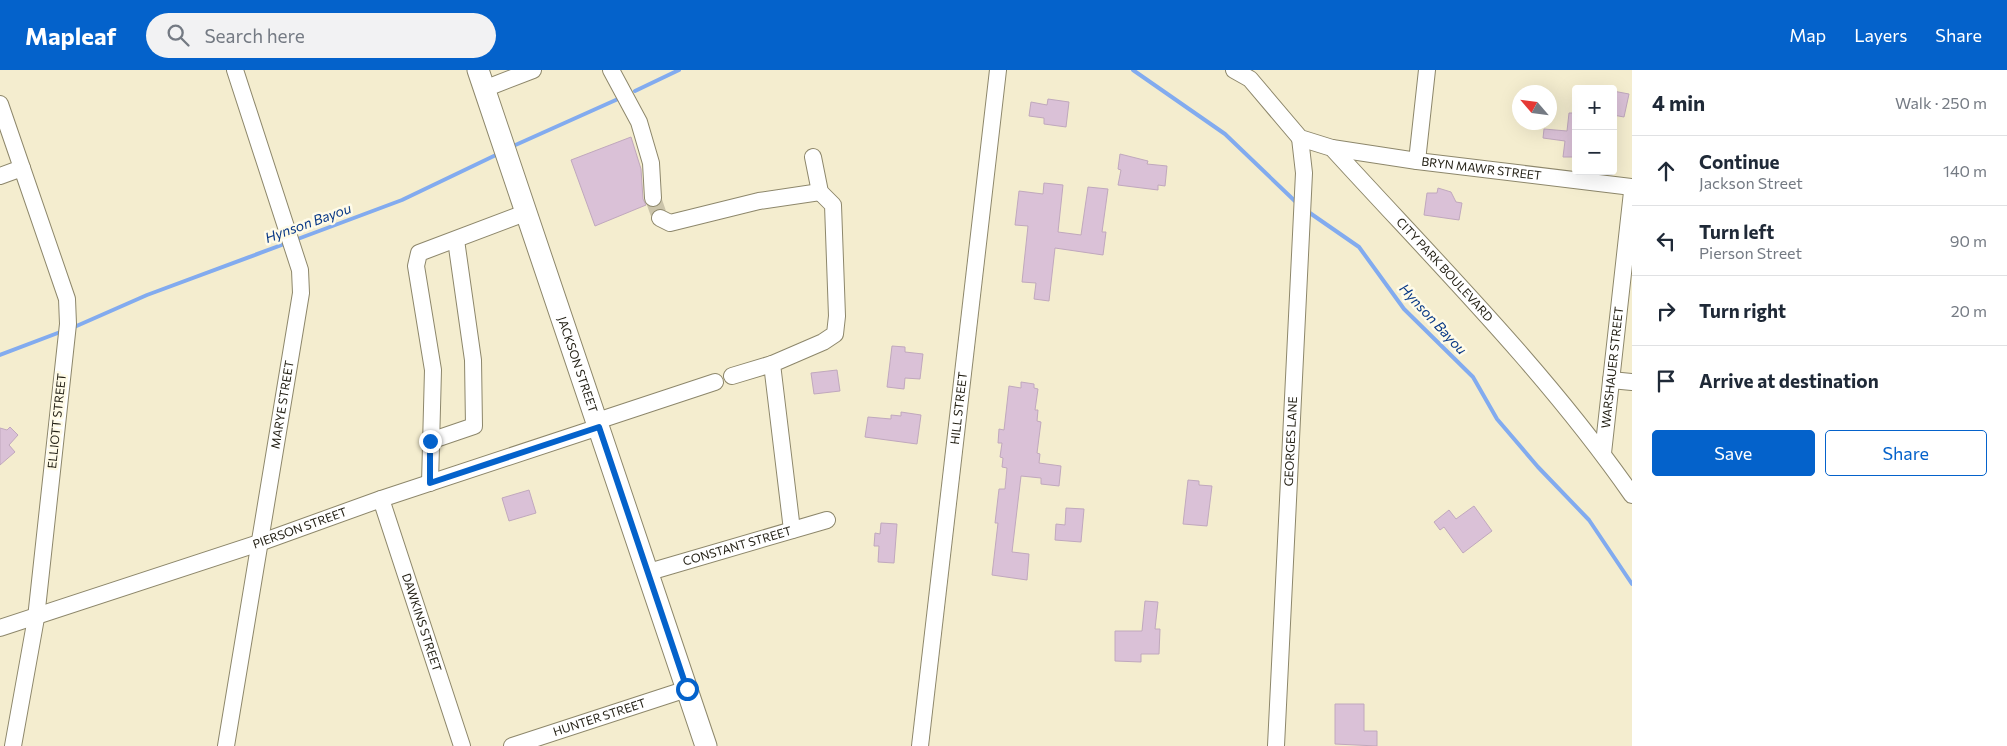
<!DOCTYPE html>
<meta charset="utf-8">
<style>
body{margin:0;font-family:Commissioner,sans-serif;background:#f2f2f3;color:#1f2937}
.controls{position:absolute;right:15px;top:15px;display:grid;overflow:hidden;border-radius:5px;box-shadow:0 5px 20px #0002}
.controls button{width:45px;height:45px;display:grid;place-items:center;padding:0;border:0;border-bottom:1px solid #e0e1e3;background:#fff;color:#1f2937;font:25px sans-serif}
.compass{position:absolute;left:1512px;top:15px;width:45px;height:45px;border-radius:50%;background:#fff;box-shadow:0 5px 20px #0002;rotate:298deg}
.stop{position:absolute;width:15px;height:15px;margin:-11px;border:4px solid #0462cb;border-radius:50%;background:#fff}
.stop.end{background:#0462cb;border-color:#fff;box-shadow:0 1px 5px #0008}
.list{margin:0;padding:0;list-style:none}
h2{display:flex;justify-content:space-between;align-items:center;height:65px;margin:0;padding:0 20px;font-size:21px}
h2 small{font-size:16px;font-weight:400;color:#747a83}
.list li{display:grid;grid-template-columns:32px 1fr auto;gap:15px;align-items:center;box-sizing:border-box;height:70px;padding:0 20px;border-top:1px solid #e0e1e3}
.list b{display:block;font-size:19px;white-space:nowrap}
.list p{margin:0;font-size:16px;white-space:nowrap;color:#747a83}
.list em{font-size:16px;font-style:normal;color:#747a83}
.actions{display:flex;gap:10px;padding:15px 20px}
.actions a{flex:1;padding:11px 0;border:1px solid #0462cb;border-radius:5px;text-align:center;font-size:18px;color:#0462cb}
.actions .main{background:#0462cb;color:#fff}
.icon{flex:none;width:28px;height:28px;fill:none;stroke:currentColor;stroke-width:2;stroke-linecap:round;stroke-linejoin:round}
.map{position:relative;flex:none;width:1632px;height:676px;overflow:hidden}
header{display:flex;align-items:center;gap:30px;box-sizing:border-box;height:70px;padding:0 25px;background:#0462cb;color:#fff}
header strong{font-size:24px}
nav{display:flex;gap:28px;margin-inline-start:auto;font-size:18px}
.search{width:350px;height:45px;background:#f2f2f3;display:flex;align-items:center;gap:12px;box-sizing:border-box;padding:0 18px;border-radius:28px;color:#747a83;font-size:19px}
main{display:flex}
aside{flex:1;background:#fff}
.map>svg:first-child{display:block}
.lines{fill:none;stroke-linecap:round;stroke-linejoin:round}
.stream{stroke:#82abef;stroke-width:4}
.building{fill:#dac1d7;stroke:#c0a8bd}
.minor-tunnel{stroke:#cbc4aa;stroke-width:16;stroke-dasharray:16 8;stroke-linecap:butt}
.minor-casing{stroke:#8d876b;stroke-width:18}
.major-casing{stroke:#8d876b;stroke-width:23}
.minor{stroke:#fff;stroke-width:16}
.major{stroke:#fff;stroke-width:21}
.route{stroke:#0462cb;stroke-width:6}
.labels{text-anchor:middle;stroke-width:5;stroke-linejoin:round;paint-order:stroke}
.street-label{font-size:12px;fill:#252217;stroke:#fffbe8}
.water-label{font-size:14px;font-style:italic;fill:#083886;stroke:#fffbe8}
</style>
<header>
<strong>Mapleaf</strong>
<div class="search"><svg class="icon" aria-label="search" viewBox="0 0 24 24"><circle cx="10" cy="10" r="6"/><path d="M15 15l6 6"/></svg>Search here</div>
<nav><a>Map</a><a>Layers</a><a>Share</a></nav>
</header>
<main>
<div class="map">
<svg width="1632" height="676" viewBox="0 0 1632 676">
<rect width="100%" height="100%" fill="#f4edcf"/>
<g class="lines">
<path class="stream" d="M1133 0 1225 64 1298 134
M635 21 679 0
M511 77 618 29
M1307 141 1359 177 1404 239 1473 307 1497 349 1538 397 1589 450 1632 514
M295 170 402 130 498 84
M72 258 147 225 287 173
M0 285 63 261"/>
</g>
<path class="building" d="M1613 21 1629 24 1624 47 1613 45Z
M1048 29 1069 32 1066 57 1044 54V48L1029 46 1031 32 1047 35Z
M1569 43H1576V87H1563L1565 71 1543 68 1544 59 1567 61Z
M631 67 641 99 643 129 646 135 595 156 571 90Z
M1120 84 1148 91 1147 94 1167 96 1165 116 1158 115V120L1118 115 1121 100 1118 99Z
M1044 113 1063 115 1058 162 1081 165 1088 117 1108 119 1102 162H1106L1103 185 1055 178 1049 231 1034 229 1036 213 1022 212 1028 156 1015 155 1019 121 1043 124Z
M1438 118 1451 122 1456 132 1462 133 1459 150 1424 145 1427 123H1437Z
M892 276 905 277V282L923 284 920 309 905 308 904 319 887 317Z
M837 300 840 321 814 324 811 303Z
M1021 312 1034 314V318L1038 319 1035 340H1038L1037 351 1041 352 1037 383 1040 384 1039 393 1061 396 1059 416 1041 414V408L1021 406 1012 482 1029 484 1027 510 992 505 998 453H995L999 419H1005L1007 398 1002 397 1003 388 1000 387 1002 373H998L999 359 1004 360 1009 316 1021 318Z
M901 342 921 345 917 374 865 367 868 347 891 349V345L901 346Z
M10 357 18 365 9 375 15 382 0 395V358L7 360Z
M1188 410 1199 411V415L1212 416 1207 456 1183 454Z
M529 420 536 443 509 451 502 428Z
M1474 436 1492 461 1463 483 1444 457 1440 460 1434 452 1449 440 1456 449Z
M1066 438 1084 439 1081 472 1055 470 1056 454 1065 455Z
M881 453 897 454 894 493 878 492 879 476H874L875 463 880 464Z
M1145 531 1158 532 1155 559H1160L1159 584H1141V592L1115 591V561H1142Z
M1335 634H1364V661H1377V676L1335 674Z"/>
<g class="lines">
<path class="minor-tunnel" d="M653 128 660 148"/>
<defs>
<g id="minor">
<path d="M611 0 639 52 651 93 653 128"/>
<path id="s1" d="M1234 0 1250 9 1300 68 1332 78C1435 191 1545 300 1632 425"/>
<path d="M484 19 533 0"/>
<path d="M0 34 67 229 68 254 36 548 13 676"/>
<path id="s2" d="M1332 78 1417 91 1632 117"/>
<path d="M1417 91 1427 0"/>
<path d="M0 106 22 98"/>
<path d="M660 148 670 153 759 131 820 122"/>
<path d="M732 306 772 294"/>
<path d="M1611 310 1632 312"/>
<path d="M597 351 715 312"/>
<path d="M430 371 474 356 473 290 456 170"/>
<path id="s3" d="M1603 383 1632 122"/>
<path d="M430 413 433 300 416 196 419 183 525 143"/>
<path id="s4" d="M381 429 462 676"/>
<path d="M792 460 772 294 823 272 835 264 837 246 833 135 820 122 813 87"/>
<path id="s5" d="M649 502 827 450"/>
<path id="s6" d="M0 558 259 473 381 429 599 357"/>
<path id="s7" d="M226 676 301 223 300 200 235 0"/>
<path id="s8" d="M512 676 687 619"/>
<path id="s9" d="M920 676 998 0"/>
<path id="s10" d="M1276 676 1304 103 1300 68"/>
</g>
<g id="major">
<path id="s11" d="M478 0 706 676"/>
</g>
</defs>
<use href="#minor" class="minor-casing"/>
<use href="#major" class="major-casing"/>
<use href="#minor" class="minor"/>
<use href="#major" class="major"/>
</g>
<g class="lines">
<path class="route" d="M430 371V413L599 357 687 619"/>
</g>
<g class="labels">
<g class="street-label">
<text dy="4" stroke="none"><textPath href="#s2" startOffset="151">BRYN MAWR STREET</textPath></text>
<text dy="4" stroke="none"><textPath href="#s1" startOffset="295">CITY PARK BOULEVARD</textPath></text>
<text dy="4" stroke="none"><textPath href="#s11" startOffset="311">JACKSON STREET</textPath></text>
<text dy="4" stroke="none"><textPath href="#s3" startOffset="86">WARSHAUER STREET</textPath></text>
<text dy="4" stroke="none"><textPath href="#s7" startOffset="346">MARYE STREET</textPath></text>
<text dy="4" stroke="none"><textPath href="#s9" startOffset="340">HILL STREET</textPath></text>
<text transform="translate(57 351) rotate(-84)" y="4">ELLIOTT STREET</text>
<text dy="4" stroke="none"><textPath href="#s10" startOffset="305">GEORGES LANE</textPath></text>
<text dy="4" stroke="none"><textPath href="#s6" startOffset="316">PIERSON STREET</textPath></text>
<text dy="4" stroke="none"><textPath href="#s5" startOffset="92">CONSTANT STREET</textPath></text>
<text dy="4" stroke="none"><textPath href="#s4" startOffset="130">DAWKINS STREET</textPath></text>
<text dy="4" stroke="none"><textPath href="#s8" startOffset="92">HUNTER STREET</textPath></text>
</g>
<g class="water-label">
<text transform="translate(308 153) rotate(-20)" y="5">Hynson Bayou</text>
<text transform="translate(1433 249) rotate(47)" y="5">Hynson Bayou</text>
</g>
</g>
</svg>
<div class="controls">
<button>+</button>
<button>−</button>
</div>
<svg class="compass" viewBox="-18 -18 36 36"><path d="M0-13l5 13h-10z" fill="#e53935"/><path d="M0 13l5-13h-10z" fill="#747a83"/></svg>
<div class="stop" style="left:687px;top:619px"></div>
<div class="stop end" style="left:430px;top:371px"></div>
</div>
<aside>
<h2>4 min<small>Walk · 250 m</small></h2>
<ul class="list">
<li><svg class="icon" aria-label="ahead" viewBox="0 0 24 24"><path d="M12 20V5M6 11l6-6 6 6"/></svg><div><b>Continue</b><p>Jackson Street</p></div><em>140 m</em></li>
<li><svg class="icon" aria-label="left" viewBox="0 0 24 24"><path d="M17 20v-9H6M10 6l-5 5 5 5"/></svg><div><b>Turn left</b><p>Pierson Street</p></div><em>90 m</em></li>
<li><svg class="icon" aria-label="right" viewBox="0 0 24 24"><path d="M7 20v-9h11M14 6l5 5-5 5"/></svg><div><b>Turn right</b></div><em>20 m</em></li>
<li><svg class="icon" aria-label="arrive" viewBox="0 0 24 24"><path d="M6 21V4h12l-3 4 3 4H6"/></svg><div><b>Arrive at destination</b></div></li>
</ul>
<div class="actions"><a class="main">Save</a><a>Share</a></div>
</aside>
</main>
